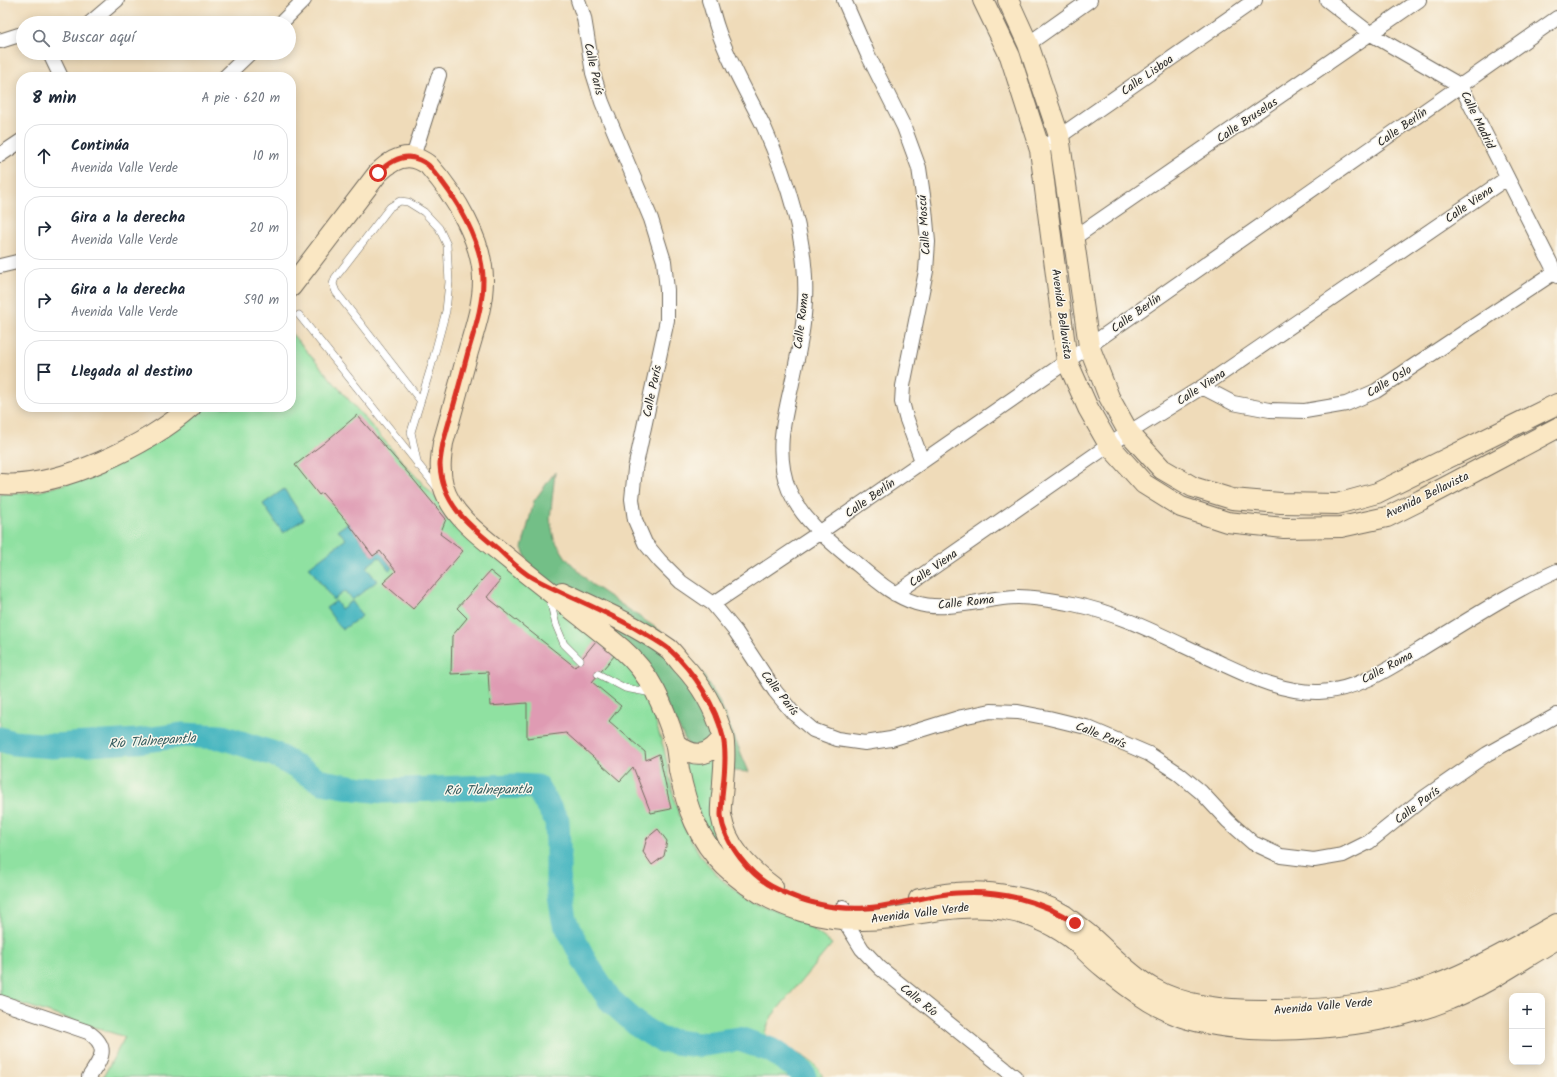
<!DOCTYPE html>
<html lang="es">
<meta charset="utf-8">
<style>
body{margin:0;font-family:Kalam,sans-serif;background:#f2f2f3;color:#1f2937}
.controls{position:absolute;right:12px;bottom:12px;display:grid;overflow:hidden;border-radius:8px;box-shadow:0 2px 10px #0003}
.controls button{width:36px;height:36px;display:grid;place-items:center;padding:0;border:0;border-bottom:1px solid #e0e1e3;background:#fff;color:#1f2937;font:20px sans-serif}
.stop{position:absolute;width:12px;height:12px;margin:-9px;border:3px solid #d93025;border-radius:50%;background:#fff}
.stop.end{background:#d93025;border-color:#fff;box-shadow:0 1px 4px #0008}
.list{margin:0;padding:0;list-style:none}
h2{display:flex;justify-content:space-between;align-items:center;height:52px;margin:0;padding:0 16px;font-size:17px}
h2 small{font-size:13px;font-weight:400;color:#747a83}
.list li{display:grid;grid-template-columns:26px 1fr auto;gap:12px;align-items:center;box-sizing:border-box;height:64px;margin:0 8px 8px;padding:0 8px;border:1px solid #e0e1e3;border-radius:16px}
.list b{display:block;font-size:15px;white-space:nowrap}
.list p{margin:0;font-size:13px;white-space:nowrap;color:#747a83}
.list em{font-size:13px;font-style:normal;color:#747a83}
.icon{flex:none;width:22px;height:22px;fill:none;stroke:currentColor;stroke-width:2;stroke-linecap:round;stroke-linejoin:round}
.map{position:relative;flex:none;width:1557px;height:1077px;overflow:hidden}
.search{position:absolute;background:#fff;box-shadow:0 2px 10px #0003;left:16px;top:16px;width:280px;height:44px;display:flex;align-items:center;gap:10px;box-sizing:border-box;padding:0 14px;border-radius:22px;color:#747a83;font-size:15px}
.panel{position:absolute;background:#fff;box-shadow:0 2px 10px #0003;left:16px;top:72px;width:280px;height:340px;border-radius:16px}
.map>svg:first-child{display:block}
.green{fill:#8fe1a1;stroke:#5d8666;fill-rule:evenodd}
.forest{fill:#73bf87;stroke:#4f7559}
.water{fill:#47b6c0;stroke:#397076}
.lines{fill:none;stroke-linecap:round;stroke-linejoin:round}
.river{stroke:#47b6c0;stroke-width:25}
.building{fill:#df9bb3}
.lane-casing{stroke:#70695d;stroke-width:8}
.street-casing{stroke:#70695d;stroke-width:16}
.secondary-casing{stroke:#70695d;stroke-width:22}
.lane{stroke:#fff;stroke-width:7}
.street{stroke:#fff;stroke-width:14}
.secondary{stroke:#fae7c3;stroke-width:20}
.route{stroke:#d93025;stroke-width:5}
.labels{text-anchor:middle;stroke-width:3;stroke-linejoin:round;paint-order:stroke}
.street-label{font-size:12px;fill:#2b2b2b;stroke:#fbf7ec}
.water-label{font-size:13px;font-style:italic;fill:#355c5f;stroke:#fbf7ec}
</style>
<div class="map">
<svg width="1557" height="1077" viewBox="0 0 1557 1077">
<rect width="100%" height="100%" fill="#fbf7ec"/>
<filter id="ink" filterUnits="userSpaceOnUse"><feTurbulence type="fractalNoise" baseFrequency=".025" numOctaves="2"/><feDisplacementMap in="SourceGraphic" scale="8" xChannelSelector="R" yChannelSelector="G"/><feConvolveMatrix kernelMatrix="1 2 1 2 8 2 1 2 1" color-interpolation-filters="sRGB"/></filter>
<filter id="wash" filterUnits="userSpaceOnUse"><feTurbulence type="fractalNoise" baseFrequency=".012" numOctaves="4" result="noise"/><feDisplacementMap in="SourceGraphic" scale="16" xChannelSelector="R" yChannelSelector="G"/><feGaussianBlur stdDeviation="0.9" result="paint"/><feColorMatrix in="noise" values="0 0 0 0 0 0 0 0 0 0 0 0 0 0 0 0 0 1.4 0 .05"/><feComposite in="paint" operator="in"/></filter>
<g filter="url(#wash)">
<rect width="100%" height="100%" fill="#efdbb9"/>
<path class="green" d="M291 333 408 468 447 510 621 659 637 677 650 704 664 749 675 803 685 829 700 855 720 878 747 900 789 916 806 924 832 944 772 1016 765 1032 769 1040C788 1050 814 1056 823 1077H103L125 1037 0 997V494L37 492 71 482 197 407H291ZM494 786 383 791 360 788 493 786Z
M719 736 732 852 714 851 680 768Z"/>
<path class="forest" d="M555 472 550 519 554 539 566 558 591 584 668 636 698 667 718 699 749 772 719 770 713 744 689 747 660 692 533 574 522 548 534 501Z"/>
<path class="water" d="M284 489 304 519 283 533 263 504Z
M348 523 373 556 380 551 392 568 389 570 379 557 366 567 377 581 352 600 345 591 333 600 309 567 346 539 338 530Z
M336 601 341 609 352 601 362 616 342 630 326 608Z"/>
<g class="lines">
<path class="river" d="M0 739 13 743 53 746 138 741 183 735 222 737 274 754 322 782 356 788 383 791 515 786 537 787 557 821 558 845V883L564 920 585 962 610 1000 639 1026 661 1040 698 1045 739 1039 771 1050 800 1070 804 1077"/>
</g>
<g id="blocks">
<path class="building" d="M357 415 409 474 446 519 440 534 463 551 413 609 383 583 396 571 380 551 373 556 348 523 322 493 319 495 295 465 324 443Z
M490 571 501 580 487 597 575 667 596 641 615 655 592 682 621 706 609 721 645 752 646 760 659 754 671 809 651 813 633 767 620 781 566 733 527 738V703L490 706 488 672 451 674 452 636 467 618 457 608Z
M658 829 667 841 664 856 652 865 643 852 647 838Z"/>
</g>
</g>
<g filter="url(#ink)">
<use href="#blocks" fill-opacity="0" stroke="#70695d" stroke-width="1"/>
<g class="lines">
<defs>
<path id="lane" d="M299 315 438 489
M418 466 411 432 431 367 446 311 449 282 447 245 439 228 424 212 408 202 400 201 390 207 335 278 333 284 336 292 420 400
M549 596 556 625 564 644 580 660
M598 674 625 688 652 693"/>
<path id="street" d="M578 0 584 18 593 73 602 102 651 219 664 261 667 290V320L635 469 632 499 635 520 645 543 660 561 681 582 713 604 736 632 775 691 793 713 813 730 837 739 865 743 891 739 962 717 991 711 1018 712 1049 718 1086 727 1149 754 1178 773 1201 792 1228 821 1253 843 1281 856 1314 860 1343 855 1369 842 1425 797 1487 754 1557 715
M709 0C712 9 714 18 717 27 728 61 748 94 764 127 787 178 808 243 805 300 804 330 797 359 791 388 783 422 775 456 789 490 803 522 832 543 858 565 876 580 893 596 916 603 947 613 986 597 1018 597 1034 597 1057 601 1073 604 1123 614 1168 639 1214 660 1247 675 1281 693 1319 692 1363 690 1400 661 1437 639 1476 615 1515 590 1557 571
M844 0 868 55 904 127 919 168 925 209 928 242 926 271 903 386 902 402 906 417 922 461
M1327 0 1371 34 1461 86 1557 276
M90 23 117 0
M281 23 304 0
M0 41 19 35 23 36
M1028 44 1090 0
M48 53 51 56 61 77
M225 77 250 53
M1040 150 1255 0
M0 155 21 141
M413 157 439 75
M1074 238 1419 0
M0 266 21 261
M1202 387 1233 403 1270 410 1305 411 1346 404 1376 391 1555 272
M895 594 1109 445 1202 387 1507 178
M713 604 819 533 1089 346 1557 18
M843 907 844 920 862 949 880 968 1015 1077
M0 1002 88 1032C110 1047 102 1058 89 1077"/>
<path id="secondary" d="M983 0 1010 56 1040 150 1067 361 1088 408 1109 445 1144 484 1181 507 1227 522 1284 528 1341 527 1387 517 1421 500 1557 428
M1008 0 1028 44 1059 136 1089 346 1109 397 1129 433 1162 469 1193 487 1232 499 1281 503 1337 504 1377 493 1557 404
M291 287 378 173C389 162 404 152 420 160 424 162 428 164 430 167 455 195 483 242 483 280 483 305 475 328 468 352 460 382 452 412 443 443 441 457 439 470 443 485 451 517 485 539 509 559 546 590 585 618 622 649 651 674 664 706 675 742 677 751 678 761 679 770 686 806 698 840 725 866 769 909 831 926 891 918 929 912 966 903 1005 910 1031 914 1055 925 1076 942 1085 950 1093 959 1103 967 1117 979 1133 991 1149 1001 1161 1008 1174 1015 1188 1019 1260 1040 1382 1028 1450 999 1488 984 1522 959 1557 939
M0 484C58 489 148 445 191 407
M562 592C598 609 636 625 669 649 673 653 677 658 681 663 701 684 715 708 723 736 726 749 724 769 723 782 723 792 720 805 721 815 726 847 749 869 773 887
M676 744C695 759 709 757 723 737
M919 899C931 897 944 893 956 893 990 890 1034 897 1064 915 1072 921 1080 928 1088 934 1109 952 1128 974 1152 988 1185 1007 1225 1010 1263 1010 1320 1011 1379 1006 1433 986 1476 970 1517 946 1557 924"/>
</defs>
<use href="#lane" class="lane-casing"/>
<use href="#street" class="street-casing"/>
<use href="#secondary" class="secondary-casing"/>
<use href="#lane" class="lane"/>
<use href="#street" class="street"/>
<use href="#secondary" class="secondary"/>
</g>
</g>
<g class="lines" filter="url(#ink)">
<path class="route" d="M378 173C389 162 404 152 420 160 424 162 428 164 430 167 455 195 483 242 483 280 483 305 475 328 468 352 460 382 452 412 443 443 442 450 440 458 440 465 442 505 470 526 498 549 509 559 520 571 533 578 568 597 606 611 640 631 650 637 662 643 671 651 694 672 716 706 723 737 727 754 724 778 722 796 722 802 721 809 721 815 724 844 751 877 777 889 804 903 836 910 866 908 897 906 926 895 957 893 998 890 1041 900 1075 923"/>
</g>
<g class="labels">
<g class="street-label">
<text transform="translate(594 69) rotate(77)" y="4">Calle París</text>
<text transform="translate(1147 75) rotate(-35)" y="4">Calle Lisboa</text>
<text transform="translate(1247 120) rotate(-34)" y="4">Calle Bruselas</text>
<text transform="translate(1478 120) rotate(64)" y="4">Calle Madrid</text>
<text transform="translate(1402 127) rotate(-35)" y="4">Calle Berlín</text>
<text transform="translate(1469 204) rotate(-35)" y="4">Calle Viena</text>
<text transform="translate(924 225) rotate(-94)" y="4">Calle Moscú</text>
<text transform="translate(1136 313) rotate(-35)" y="4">Calle Berlín</text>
<text transform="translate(1062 314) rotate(82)" y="4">Avenida Bellavista</text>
<text transform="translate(801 321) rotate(-83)" y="4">Calle Roma</text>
<text transform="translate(1389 381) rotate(-31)" y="4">Calle Oslo</text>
<text transform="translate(1201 387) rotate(-33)" y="4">Calle Viena</text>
<text transform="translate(652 391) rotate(-78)" y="4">Calle París</text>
<text transform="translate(1427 495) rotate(-26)" y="4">Avenida Bellavista</text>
<text transform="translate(870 498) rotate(-35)" y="4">Calle Berlín</text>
<text transform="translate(933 568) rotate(-35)" y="4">Calle Viena</text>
<text transform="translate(966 602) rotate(-6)" y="4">Calle Roma</text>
<text transform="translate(1387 667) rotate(-28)" y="4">Calle Roma</text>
<text transform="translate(780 693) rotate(52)" y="4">Calle París</text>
<text transform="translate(1101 735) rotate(21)" y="4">Calle París</text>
<text transform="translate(1417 805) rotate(-37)" y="4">Calle París</text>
<text transform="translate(920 913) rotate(-7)" y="4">Avenida Valle Verde</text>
<text transform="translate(919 1000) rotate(39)" y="4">Calle Río</text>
<text transform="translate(1323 1006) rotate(-5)" y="4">Avenida Valle Verde</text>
</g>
<g class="water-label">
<text transform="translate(152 740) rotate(-4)" y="5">Río Tlalnepantla</text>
<text transform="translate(488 789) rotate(-1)" y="5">Río Tlalnepantla</text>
</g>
</g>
</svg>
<div class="controls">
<button>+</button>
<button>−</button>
</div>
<div class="stop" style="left:378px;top:173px"></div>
<div class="stop end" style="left:1075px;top:923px"></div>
<div class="search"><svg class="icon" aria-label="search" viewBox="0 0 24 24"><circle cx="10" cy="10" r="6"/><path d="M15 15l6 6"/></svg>Buscar aquí</div>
<section class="panel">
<h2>8 min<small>A pie · 620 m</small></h2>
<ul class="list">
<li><svg class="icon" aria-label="ahead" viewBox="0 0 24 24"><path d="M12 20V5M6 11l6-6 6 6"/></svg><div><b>Continúa</b><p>Avenida Valle Verde</p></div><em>10 m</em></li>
<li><svg class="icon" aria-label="right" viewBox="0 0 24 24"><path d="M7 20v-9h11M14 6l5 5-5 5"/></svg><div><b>Gira a la derecha</b><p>Avenida Valle Verde</p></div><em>20 m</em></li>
<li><svg class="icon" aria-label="right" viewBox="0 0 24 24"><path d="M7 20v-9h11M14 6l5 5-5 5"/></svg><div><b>Gira a la derecha</b><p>Avenida Valle Verde</p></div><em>590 m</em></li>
<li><svg class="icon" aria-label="arrive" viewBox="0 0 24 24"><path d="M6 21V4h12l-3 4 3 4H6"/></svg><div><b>Llegada al destino</b></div></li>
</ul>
</section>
</div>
